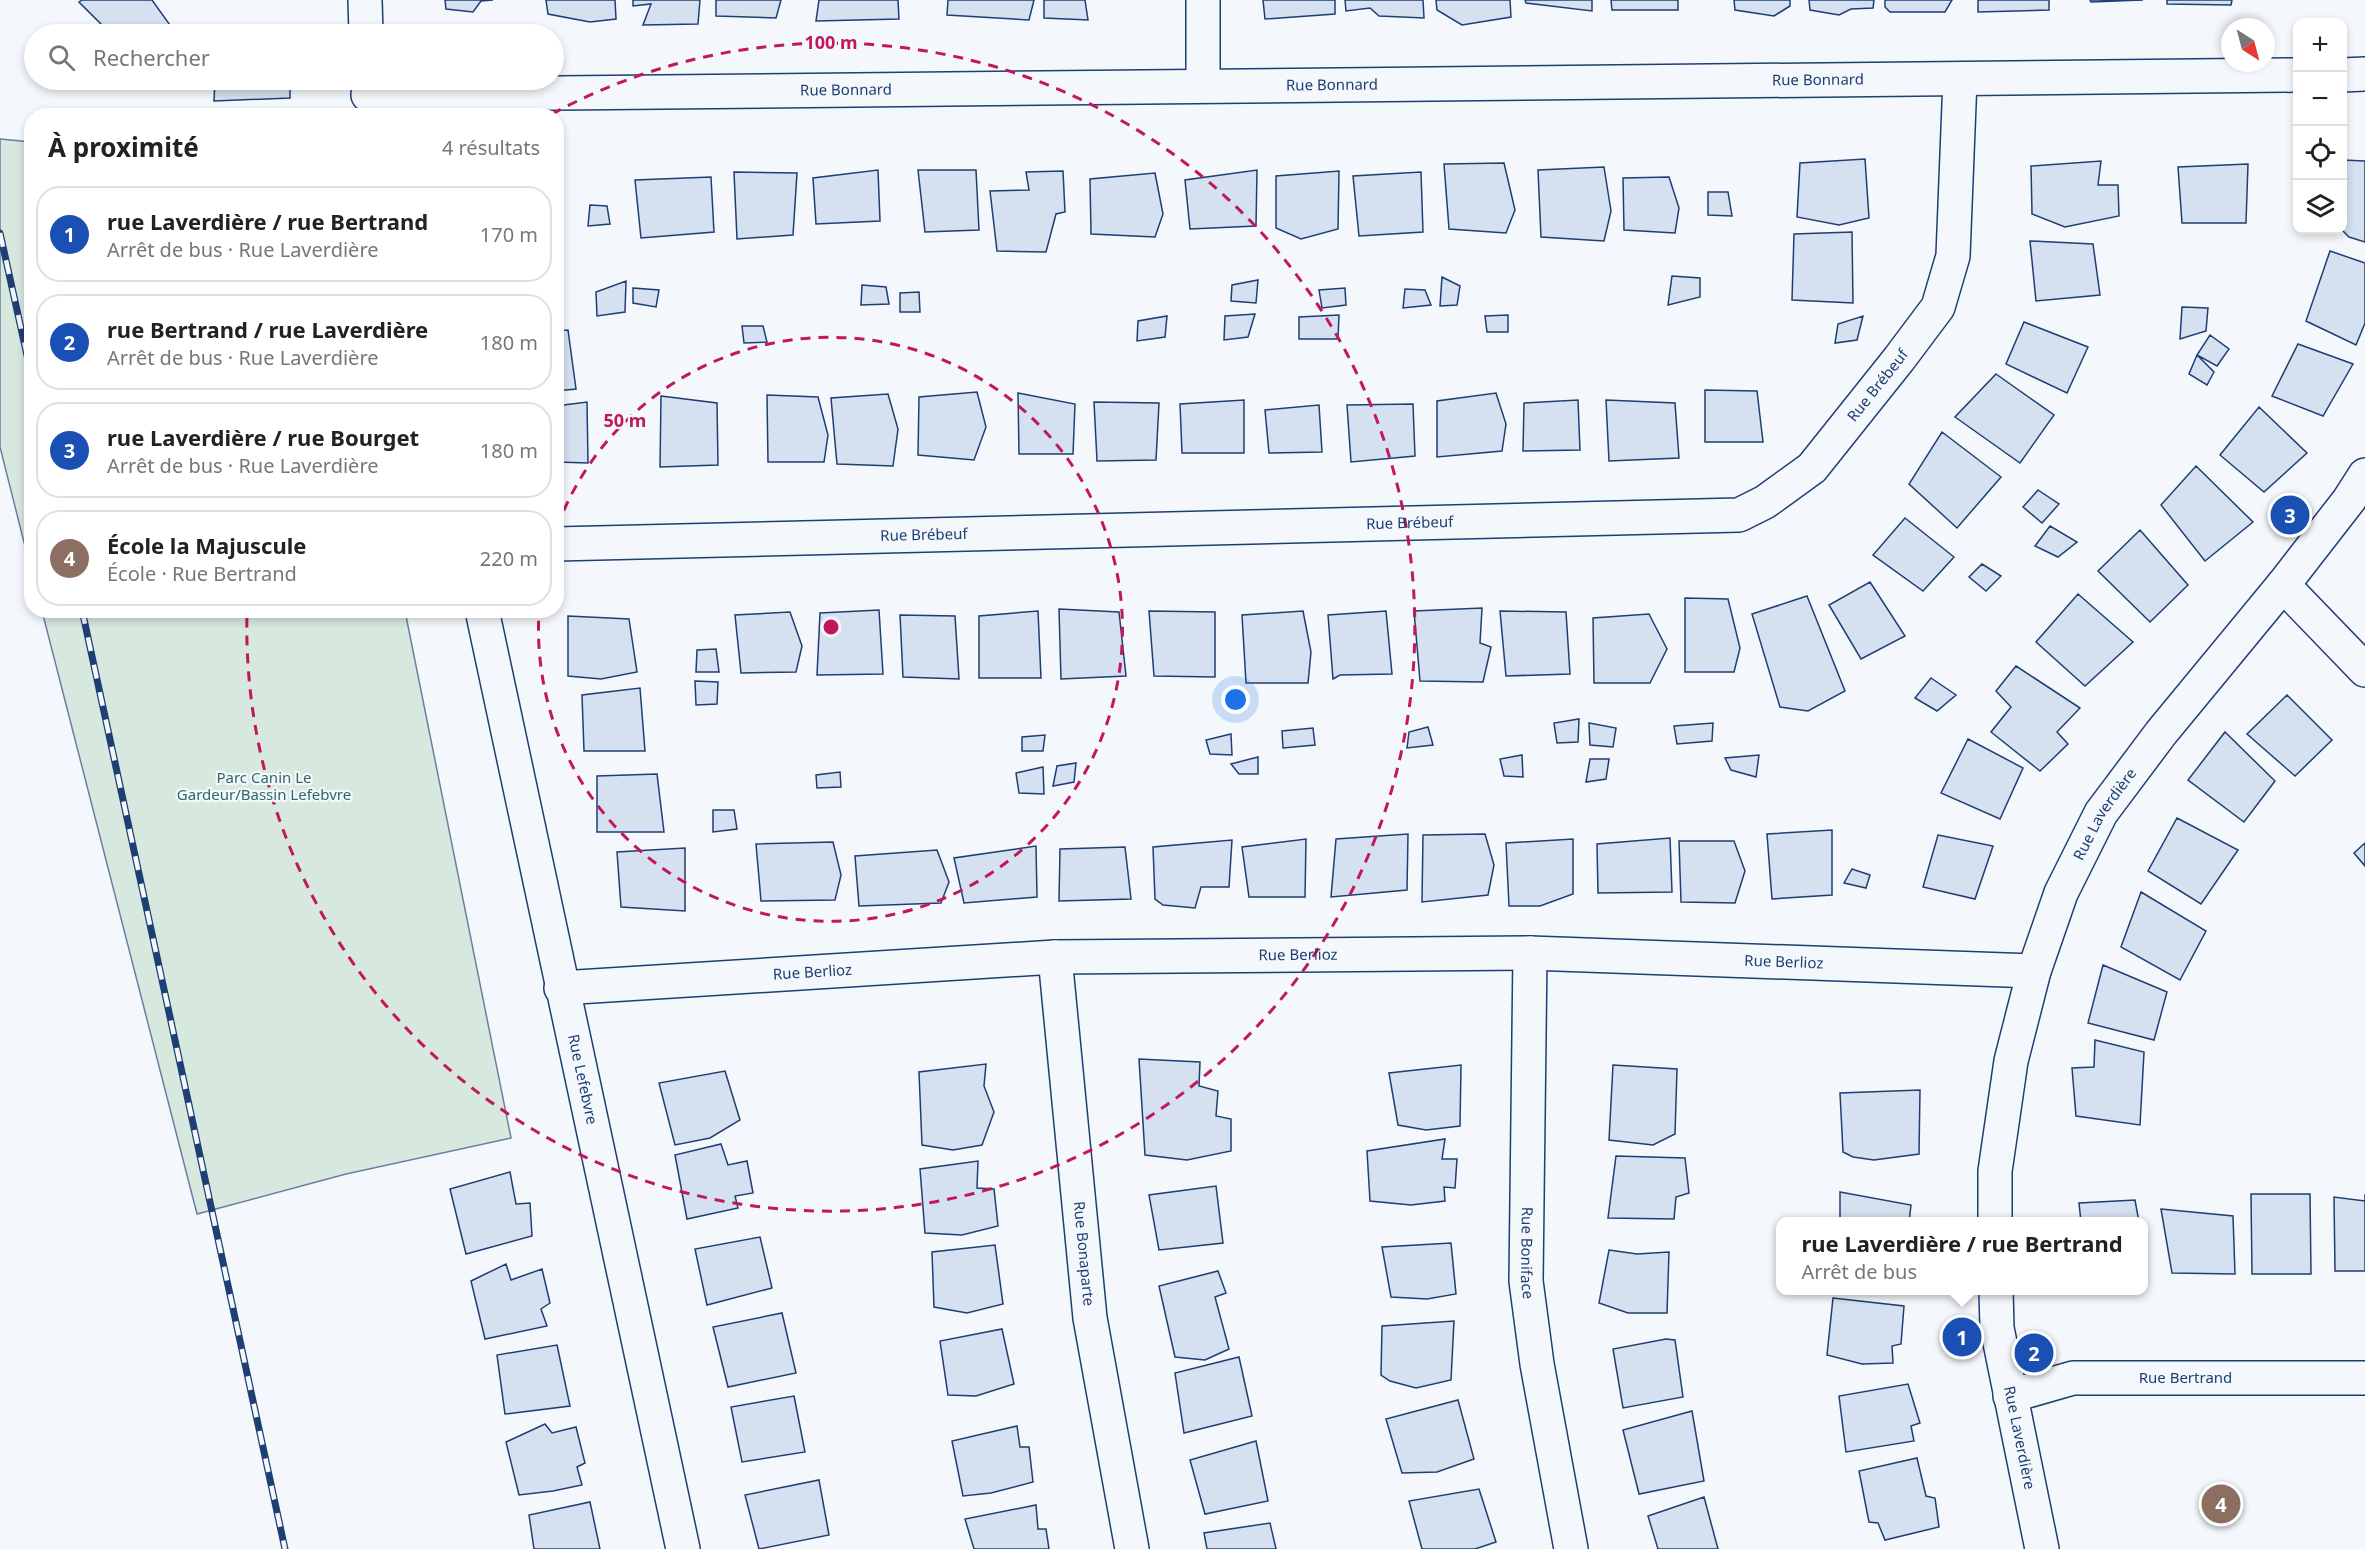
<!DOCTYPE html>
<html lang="fr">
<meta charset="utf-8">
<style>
body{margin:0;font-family:"Noto Sans",sans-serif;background:#f6f6f6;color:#222}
.controls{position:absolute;right:18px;top:18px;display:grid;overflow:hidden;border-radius:12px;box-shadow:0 3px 9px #0003}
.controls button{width:54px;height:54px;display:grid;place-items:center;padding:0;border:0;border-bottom:2px solid #e0e0e0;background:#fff;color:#222;font:30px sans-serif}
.compass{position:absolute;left:2221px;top:18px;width:54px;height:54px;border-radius:50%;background:#fff;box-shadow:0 3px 9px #0003;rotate:144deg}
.you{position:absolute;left:1236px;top:700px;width:21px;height:21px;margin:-15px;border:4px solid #fff;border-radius:50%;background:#1a73e8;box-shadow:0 0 0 9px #1a73e833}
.badge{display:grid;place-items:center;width:39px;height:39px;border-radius:50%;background:#b45309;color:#fff;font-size:20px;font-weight:700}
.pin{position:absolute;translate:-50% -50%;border:3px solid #fff;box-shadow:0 2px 6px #0006}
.popup{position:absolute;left:1776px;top:1217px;width:372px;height:78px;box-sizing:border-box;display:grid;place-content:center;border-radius:12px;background:#fff;filter:drop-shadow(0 2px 4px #0005);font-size:20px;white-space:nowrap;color:#767676}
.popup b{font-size:22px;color:#222}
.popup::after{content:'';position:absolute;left:50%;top:100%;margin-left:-12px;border:12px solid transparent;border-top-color:#fff}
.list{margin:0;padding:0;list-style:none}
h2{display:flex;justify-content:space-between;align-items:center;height:78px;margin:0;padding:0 24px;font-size:26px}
h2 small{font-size:20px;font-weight:400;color:#767676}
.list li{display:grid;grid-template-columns:39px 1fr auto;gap:18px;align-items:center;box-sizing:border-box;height:96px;margin:0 12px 12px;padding:0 12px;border:2px solid #e0e0e0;border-radius:24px}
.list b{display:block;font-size:22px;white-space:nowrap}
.list p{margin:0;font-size:20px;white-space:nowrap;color:#767676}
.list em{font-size:20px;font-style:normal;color:#767676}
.icon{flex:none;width:33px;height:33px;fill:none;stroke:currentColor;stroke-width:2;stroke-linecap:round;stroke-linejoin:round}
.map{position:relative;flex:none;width:2365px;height:1549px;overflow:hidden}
.search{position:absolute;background:#fff;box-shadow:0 3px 9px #0003;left:24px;top:24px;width:540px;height:66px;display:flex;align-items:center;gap:15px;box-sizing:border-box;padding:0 21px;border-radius:33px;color:#767676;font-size:22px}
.panel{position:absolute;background:#fff;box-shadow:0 3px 9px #0003;left:24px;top:108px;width:540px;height:510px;border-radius:24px}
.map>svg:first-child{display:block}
.green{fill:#d7e8df;stroke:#687fa3;stroke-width:1.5}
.building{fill:#d5e0f0;stroke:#1d3f73;stroke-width:1.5}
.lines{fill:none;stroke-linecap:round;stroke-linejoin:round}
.minor-casing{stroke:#1d3f73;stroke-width:36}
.minor{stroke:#f4f7fb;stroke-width:33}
.rail-casing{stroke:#1d3f73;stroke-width:7}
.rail{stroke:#f4f7fb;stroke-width:4.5;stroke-dasharray:14;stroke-linecap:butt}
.ring{fill:none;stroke:#c2185b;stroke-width:3;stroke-dasharray:10 8}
.labels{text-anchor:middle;stroke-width:4.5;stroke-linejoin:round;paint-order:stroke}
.street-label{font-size:15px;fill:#1d3f73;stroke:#f4f7fb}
.park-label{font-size:15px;fill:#2c6c60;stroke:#f4f7fb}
.centre{fill:#c2185b;stroke:#f4f7fb;stroke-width:3}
.ring-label{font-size:18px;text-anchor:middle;font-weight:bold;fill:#c2185b;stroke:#f4f7fb;stroke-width:4.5;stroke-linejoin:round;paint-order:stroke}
</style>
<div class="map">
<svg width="2365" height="1549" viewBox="0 0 2365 1549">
<rect width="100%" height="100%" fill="#f4f7fb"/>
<path class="green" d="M0 139 31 142V570L0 447Z
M42 611H405L511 1138 346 1174 197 1214Z"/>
<path class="building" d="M82 0H152L170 25 158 34H111L79 2Z
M445 0H493L481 1 473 12 446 9Z
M546 0H615L616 19 590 22 548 14Z
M633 0H700L698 24 643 25 651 4 633 6Z
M716 0H781L776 18 716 16Z
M819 0H898L899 19 816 21Z
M948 0H1034L1029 20 947 15Z
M1044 0H1085L1088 20 1044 18Z
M1263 0H1335V14L1265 19Z
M1345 0H1423L1424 18 1379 16 1370 8 1346 11Z
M1436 0H1510L1511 17 1462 25 1437 10Z
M1525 0H1592V11L1526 3Z
M1611 0H1678V10H1612Z
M1734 0H1790V6L1774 16 1735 10Z
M1809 0H1874L1873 8 1851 9 1839 15 1810 10Z
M1885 0H1952L1945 12H1890L1885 7Z
M1978 0H2049V10L1978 12Z
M2090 0H2143L2091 2Z
M2167 0H2232L2231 5 2167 4Z
M215 80H290V98L214 101Z
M163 111 199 113V116H163Z
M1865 159 1869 218 1839 225 1797 217 1800 163Z
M2342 160 2365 161V242L2349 237 2342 230Z
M2101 161 2098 185H2118L2119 216 2065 227 2032 214 2031 166Z
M1504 163 1515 210 1506 233 1449 229 1444 164Z
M2248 164 2246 223H2182L2178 167Z
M1604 167 1611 211 1604 241 1541 237 1538 170Z
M878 170 880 221 816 224 813 178Z
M918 170H976L979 230 925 232Z
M1257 170 1256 226 1190 229 1185 180Z
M1063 171 1065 212 1056 214 1046 252 997 251 990 191 1029 190 1026 172Z
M1339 171 1338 229 1301 239 1276 228V176Z
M734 172 797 173 793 235 737 239Z
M1421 172 1423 232 1359 236 1353 176Z
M1155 173 1163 214 1155 237 1091 234 1090 179Z
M711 177 714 232 641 238 635 180Z
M1669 177 1679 208 1675 233 1624 230 1623 178Z
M1708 192H1728L1732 216 1708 215Z
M590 205 607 206 610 224 588 226Z
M1852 232 1853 303 1792 300 1794 234Z
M2030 241 2093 244 2100 295 2036 301Z
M2330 251 2365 263V323L2356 345 2306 321Z
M1672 276 1700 278V297L1668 305Z
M1442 277 1460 286 1457 305 1440 306Z
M1258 280 1256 303 1231 301 1232 285Z
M626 281 625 312 597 316 596 292Z
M862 285 886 287 889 304 861 305Z
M633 288 659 290 656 307 633 303Z
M1345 288 1346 305 1322 308 1319 290Z
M1405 289 1425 290 1431 305 1403 308Z
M919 292 920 312H900V293Z
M2182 307 2208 308 2206 331 2180 339Z
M1255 314 1248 337 1224 340 1225 316Z
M1339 315 1338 339H1299V317Z
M1508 315V332H1487L1485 316Z
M1167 316 1165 337 1137 341 1138 321Z
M1863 316 1857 340 1835 343 1838 324Z
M2024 322 2088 347 2067 393 2006 364Z
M742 326H763L767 342 744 343Z
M568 330 576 389 556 391V331Z
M2210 335 2229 349 2217 366 2197 355Z
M2298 344 2353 364 2323 416 2272 396Z
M2197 355 2214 372 2207 385 2189 374Z
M1996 374 2054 415 2020 463 1955 417Z
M1705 390 1757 391 1763 442H1705Z
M977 392 986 427 974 460 918 455 919 397Z
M1018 393 1075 404 1073 454H1019Z
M1496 393 1506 424 1502 451 1437 457V401Z
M888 394 898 429 893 466 837 464 831 398Z
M767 395 818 397 828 435 824 462H768Z
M661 396 717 403 718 465 660 467Z
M1244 400V453H1182L1180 404Z
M1578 400 1580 450 1523 451 1524 403Z
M1606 400 1675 403 1679 458 1609 461Z
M587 402 588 463 556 462V406Z
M1094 402 1159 403 1156 460 1097 461Z
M1413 404 1415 456 1351 462 1347 405Z
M1319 405 1322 452 1269 453 1265 410Z
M2259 407 2307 453 2264 492 2220 455Z
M1942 432 2001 477 1957 528 1909 484Z
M2196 466 2253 522 2205 561 2161 505Z
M2038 490 2059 504 2042 523 2023 507Z
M1905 518 1954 557 1923 591 1873 555Z
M2050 526 2077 542 2058 557 2035 546Z
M2140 530 2188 585 2150 622 2098 571Z
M1982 564 2001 576 1986 591 1969 577Z
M1870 582 1905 636 1861 659 1829 605Z
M2078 594 2133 642 2085 686 2036 642Z
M1807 596 1845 691 1808 711 1780 707 1752 614Z
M1685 598 1728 599 1740 648 1734 672H1685Z
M1482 608 1480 643 1491 647 1483 682 1420 681 1414 611Z
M1059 609 1119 612 1126 676 1061 679Z
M879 610 883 674 817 675 820 613Z
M1038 611 1041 678H979V616Z
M1149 611 1215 612V677L1154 676Z
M1303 611 1311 652 1308 683H1246L1242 615Z
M1386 611 1392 674 1340 675 1333 679 1328 615Z
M1500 611 1566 612 1570 674 1506 676Z
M790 612 802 646 796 672 741 673 735 615Z
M1649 614 1667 649 1650 683H1594L1593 618Z
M900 615 955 616 959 679 903 677Z
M568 616 629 619 637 672 601 679 568 676Z
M716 649 719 672H696L697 650Z
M2016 666 2080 708 2057 732 2068 744 2040 771 1991 732 2011 707 1996 691Z
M1931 678 1956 695 1937 711 1915 698Z
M695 681 718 682 717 704 696 705Z
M640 688 645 751H584L582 695Z
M2287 695 2332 740 2295 776 2247 734Z
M1579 719 1578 742 1557 743 1554 723Z
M1589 723 1616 728 1613 747 1590 745Z
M1713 723 1712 741 1677 744 1674 726Z
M1428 727 1433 745 1407 748 1409 732Z
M1313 728 1315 745 1283 748 1282 731Z
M2225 732 2275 781 2244 822 2188 780Z
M1231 734 1232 755 1210 754 1206 740Z
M1045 735 1043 751H1022V737Z
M1968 739 2023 768 2000 819 1941 793Z
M1522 755 1523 777 1504 776 1500 759Z
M1759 755 1756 777 1731 770 1725 758Z
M1258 757V774H1239L1231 764Z
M1590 759H1609L1606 779 1586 782Z
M1076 763 1074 782 1053 786 1057 766Z
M1043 767 1044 794 1019 793 1016 773Z
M840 772 841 787 817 788 816 775Z
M657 774 664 832H597V776Z
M713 810H734L737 829 713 832Z
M2177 818 2238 850 2201 904 2148 871Z
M1832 830V895L1772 899 1767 834Z
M1408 834 1407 890 1331 897 1336 839Z
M1485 834 1494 865 1488 895 1422 902 1423 835Z
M1938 835 1993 846 1975 899 1923 887Z
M1670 838 1672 892 1598 893 1597 844Z
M1306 839 1305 897H1249L1242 847Z
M1573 839V894L1540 906H1509L1506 843Z
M1232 840 1229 887H1201L1195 908 1163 905 1155 899 1153 847Z
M1679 841H1734L1745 871 1735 903 1681 902Z
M833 842 841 875 835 900 761 901 756 844Z
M2365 843V866L2354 853Z
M1036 846 1037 897 964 903 954 858Z
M1125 847 1131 899 1059 901 1060 849Z
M685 848V911L621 907 617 852Z
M937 850 949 882 941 903 859 906 855 856Z
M1852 869 1870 875 1866 888 1844 883Z
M2141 892 2206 931 2180 980 2121 947Z
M2103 965 2167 992 2154 1040 2088 1023Z
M2095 1040 2144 1052 2140 1125 2076 1116 2072 1068 2094 1067Z
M1139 1059 1200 1062 1199 1086 1218 1091 1216 1116 1231 1119V1151L1187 1160 1145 1155Z
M986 1064 984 1086 994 1112 982 1145 953 1150 922 1145 919 1072Z
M1461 1065 1460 1126 1426 1130 1398 1125 1389 1073Z
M1613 1065 1677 1069 1675 1134 1653 1145 1609 1140Z
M725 1071 740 1120 710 1138 675 1145 659 1083Z
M1920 1090 1919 1154 1874 1160 1853 1157 1843 1152 1840 1093Z
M1445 1139 1442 1159H1457L1455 1188 1444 1187 1445 1201 1411 1205 1370 1201 1367 1151Z
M721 1144 728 1165 747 1161 753 1193 735 1196 738 1208 687 1219 675 1155Z
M1616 1156 1685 1158 1689 1193 1676 1197 1674 1219 1608 1218Z
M978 1161 977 1188 994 1189 998 1226 962 1235 925 1233 920 1169Z
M510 1172 516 1204 530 1203 532 1236 466 1254 450 1189Z
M1216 1186 1223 1243 1159 1250 1149 1195Z
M1840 1192 1911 1205 1909 1222H1840Z
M2251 1194H2310L2311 1274H2252Z
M2365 1194V1271H2335L2334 1197 2365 1201Z
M2135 1200 2139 1222H2081L2079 1203Z
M2161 1209 2233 1216 2235 1274 2172 1273Z
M760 1237 772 1288 707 1305 695 1249Z
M1451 1243 1456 1294 1427 1299 1391 1297 1382 1247Z
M995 1245 1003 1304 967 1313 934 1307 932 1252Z
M1609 1250 1637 1254 1669 1252 1667 1313H1628L1599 1303Z
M506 1264 511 1280 542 1269 550 1303 541 1309 547 1326 485 1339 471 1281Z
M1218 1271 1226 1293 1215 1297 1229 1349 1205 1360 1175 1357 1159 1286Z
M1833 1298 1904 1306 1901 1344 1892 1346 1893 1363 1862 1364 1827 1355Z
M782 1313 796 1373 728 1387 713 1327Z
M1454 1321 1451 1380 1416 1388 1390 1381 1381 1375 1382 1326Z
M1002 1329 1014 1384 976 1396 948 1395 940 1341Z
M1666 1339 1675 1340 1683 1397 1623 1408 1613 1349Z
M557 1345 570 1406 505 1414 497 1355Z
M1239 1357 1252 1416 1184 1433 1175 1373Z
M1908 1384 1920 1423 1911 1426 1914 1441 1846 1452 1839 1396Z
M794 1396 805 1452 742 1462 731 1407Z
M1458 1400 1474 1459 1437 1472 1402 1473 1386 1419Z
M1692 1411 1704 1481 1639 1494 1623 1430Z
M545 1424 552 1433 576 1427 585 1463 577 1467 582 1485 553 1491 519 1495 506 1442Z
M1017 1426 1020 1447H1029L1033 1482 991 1493 963 1496 952 1441Z
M1256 1441 1268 1501 1205 1514 1190 1460Z
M1917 1458 1926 1496 1935 1498 1939 1527 1885 1540 1878 1523 1869 1522 1859 1471Z
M819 1480 829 1535 759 1549 745 1495Z
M1479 1489 1496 1542 1475 1549H1422L1409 1501Z
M1704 1497 1718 1549H1658L1648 1516Z
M590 1502 600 1549H534L529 1515Z
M1036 1505 1038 1529H1046L1049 1549H974L965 1519Z
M1270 1523 1276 1549H1207L1204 1533Z"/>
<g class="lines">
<defs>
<g id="minor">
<path d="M365 0 366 34"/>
<path d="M1203 0V85"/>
<path d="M2342 75 2365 74"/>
<path id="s1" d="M368 95 2298 75"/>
<path id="s2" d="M556 544 1739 515 1765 502 1812 468 1899 359 1938 307 1953 256 1960 79"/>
<path d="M2283 585 2365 670"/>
<path id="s3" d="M482 610 683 1549"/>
<path id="s4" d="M1530 953 1526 1281 1537 1364 1571 1549"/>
<path id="s5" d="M1055 957 1090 1318 1132 1549"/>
<path id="s6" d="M561 988 1055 957 1530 953 2034 971"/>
<path id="s7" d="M1995 1222V1171L2011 1061 2034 971 2061 893 2101 813 2161 733 2283 585 2349 500 2365 475"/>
<path id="s8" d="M1996 1290 1997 1328 2042 1549"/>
<path id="s9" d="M2010 1396 2073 1378H2365"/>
</g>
</defs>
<use href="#minor" class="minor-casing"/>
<use href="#minor" class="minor"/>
<defs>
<path id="rail" d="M0 233 32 378
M82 610 285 1549"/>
</defs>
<use href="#rail" class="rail-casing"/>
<use href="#rail" class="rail"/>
</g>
<g class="ring">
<path d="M557 527A292 292 0 1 1 539 612"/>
<path d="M552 114A584 584 0 1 1 247 612"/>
</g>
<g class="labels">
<g class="street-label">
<text dy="5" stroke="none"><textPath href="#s1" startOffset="1450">Rue Bonnard</textPath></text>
<text dy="5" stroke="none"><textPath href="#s1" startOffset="964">Rue Bonnard</textPath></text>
<text dy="5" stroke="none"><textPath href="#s1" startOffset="478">Rue Bonnard</textPath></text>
<text dy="5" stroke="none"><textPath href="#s2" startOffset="1376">Rue Brébeuf</textPath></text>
<text dy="5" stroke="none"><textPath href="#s2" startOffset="854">Rue Brébeuf</textPath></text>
<text dy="5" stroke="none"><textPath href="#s2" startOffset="368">Rue Brébeuf</textPath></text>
<text dy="5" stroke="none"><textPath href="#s7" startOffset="428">Rue Laverdière</textPath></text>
<text dy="5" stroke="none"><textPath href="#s6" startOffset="738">Rue Berlioz</textPath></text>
<text dy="5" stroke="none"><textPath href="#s6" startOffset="1224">Rue Berlioz</textPath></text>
<text dy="5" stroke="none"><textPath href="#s6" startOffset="252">Rue Berlioz</textPath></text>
<text dy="5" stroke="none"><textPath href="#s3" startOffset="480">Rue Lefebvre</textPath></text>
<text dy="5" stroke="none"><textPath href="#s4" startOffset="300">Rue Boniface</textPath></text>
<text dy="5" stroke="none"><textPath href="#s5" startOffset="298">Rue Bonaparte</textPath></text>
<text dy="5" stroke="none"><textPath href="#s9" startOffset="178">Rue Bertrand</textPath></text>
<text dy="5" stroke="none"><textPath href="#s8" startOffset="150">Rue Laverdière</textPath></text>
</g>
<g class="park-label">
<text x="264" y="783">Parc Canin Le<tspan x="264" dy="17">Gardeur/Bassin Lefebvre</tspan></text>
</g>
</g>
<circle cx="831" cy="627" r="9" class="centre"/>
<g class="ring-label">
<text x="831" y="49">100 m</text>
<text x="625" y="427">50 m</text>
</g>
</svg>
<div class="controls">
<button>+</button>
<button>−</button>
<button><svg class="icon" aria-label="locate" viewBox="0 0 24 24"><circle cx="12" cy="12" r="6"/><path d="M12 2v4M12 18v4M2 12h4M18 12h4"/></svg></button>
<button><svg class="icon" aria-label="layers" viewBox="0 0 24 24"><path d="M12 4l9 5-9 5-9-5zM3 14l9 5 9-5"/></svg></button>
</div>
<svg class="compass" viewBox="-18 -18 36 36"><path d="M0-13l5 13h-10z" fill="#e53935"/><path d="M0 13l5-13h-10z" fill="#767676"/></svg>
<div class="you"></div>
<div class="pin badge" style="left:1962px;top:1337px;background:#1a4fb4">1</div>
<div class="popup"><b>rue Laverdière / rue Bertrand</b>Arrêt de bus</div>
<div class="pin badge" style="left:2034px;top:1353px;background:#1a4fb4">2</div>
<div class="pin badge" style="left:2290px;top:515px;background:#1a4fb4">3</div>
<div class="pin badge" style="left:2221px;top:1504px;background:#8d6e63">4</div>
<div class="search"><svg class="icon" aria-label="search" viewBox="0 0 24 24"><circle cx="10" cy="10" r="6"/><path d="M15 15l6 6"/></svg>Rechercher</div>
<section class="panel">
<h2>À proximité<small>4 résultats</small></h2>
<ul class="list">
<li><span class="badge" style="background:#1a4fb4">1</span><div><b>rue Laverdière / rue Bertrand</b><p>Arrêt de bus · Rue Laverdière</p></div><em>170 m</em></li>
<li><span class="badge" style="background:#1a4fb4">2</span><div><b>rue Bertrand / rue Laverdière</b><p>Arrêt de bus · Rue Laverdière</p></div><em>180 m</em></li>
<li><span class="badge" style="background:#1a4fb4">3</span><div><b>rue Laverdière / rue Bourget</b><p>Arrêt de bus · Rue Laverdière</p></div><em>180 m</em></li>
<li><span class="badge" style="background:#8d6e63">4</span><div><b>École la Majuscule</b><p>École · Rue Bertrand</p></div><em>220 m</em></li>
</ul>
</section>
</div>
